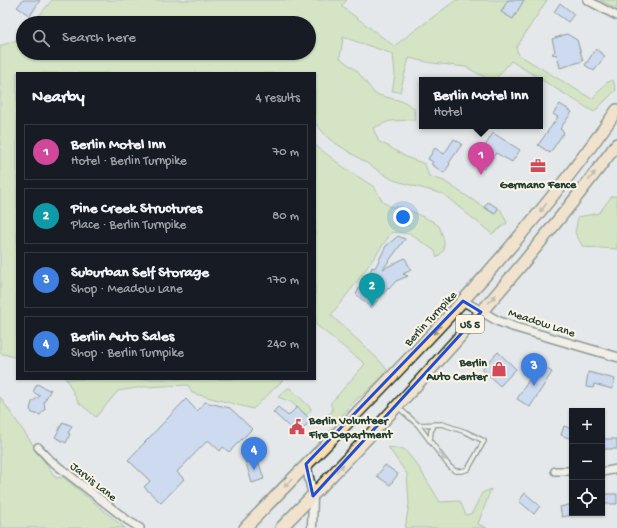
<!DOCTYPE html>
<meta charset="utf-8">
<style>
body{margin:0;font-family:"Gochi Hand",sans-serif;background:#20242c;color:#f1f3f6}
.controls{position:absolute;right:12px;bottom:12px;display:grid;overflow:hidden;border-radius:0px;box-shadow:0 1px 3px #0004}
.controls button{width:36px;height:36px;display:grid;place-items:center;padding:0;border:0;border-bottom:1px solid #363941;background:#171b24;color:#f1f3f6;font:20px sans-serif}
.you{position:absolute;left:403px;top:217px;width:14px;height:14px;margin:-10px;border:3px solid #fff;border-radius:50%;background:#1a73e8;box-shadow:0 0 0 6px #1a73e833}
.badge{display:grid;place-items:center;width:26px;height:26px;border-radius:50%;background:#d1495b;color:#fff;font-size:13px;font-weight:700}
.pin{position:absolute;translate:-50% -33px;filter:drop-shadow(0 1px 2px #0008)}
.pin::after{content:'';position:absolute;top:21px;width:14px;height:12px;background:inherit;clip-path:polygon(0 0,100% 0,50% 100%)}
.popup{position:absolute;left:419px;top:77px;width:124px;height:52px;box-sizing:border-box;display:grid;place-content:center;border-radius:0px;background:#171b24;filter:drop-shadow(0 1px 3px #0005);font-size:13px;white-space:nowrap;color:#9ea1a6}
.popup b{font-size:15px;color:#f1f3f6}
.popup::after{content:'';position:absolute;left:50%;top:100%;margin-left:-8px;border:8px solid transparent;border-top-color:#171b24}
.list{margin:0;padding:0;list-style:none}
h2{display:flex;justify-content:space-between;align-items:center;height:52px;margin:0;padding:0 16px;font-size:17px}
h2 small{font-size:13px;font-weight:400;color:#9ea1a6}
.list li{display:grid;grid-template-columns:26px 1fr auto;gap:12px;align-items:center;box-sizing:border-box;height:56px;margin:0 8px 8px;padding:0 8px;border:1px solid #363941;border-radius:0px}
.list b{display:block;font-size:15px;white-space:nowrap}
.list p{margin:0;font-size:13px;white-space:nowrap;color:#9ea1a6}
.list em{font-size:13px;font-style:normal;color:#9ea1a6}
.icon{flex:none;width:22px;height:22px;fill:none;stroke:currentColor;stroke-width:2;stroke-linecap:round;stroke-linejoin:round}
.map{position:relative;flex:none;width:617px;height:528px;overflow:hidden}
.search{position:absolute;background:#171b24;box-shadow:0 1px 3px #0004;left:16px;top:16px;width:300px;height:44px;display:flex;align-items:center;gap:10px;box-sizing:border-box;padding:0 14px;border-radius:22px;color:#9ea1a6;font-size:15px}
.panel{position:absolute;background:#171b24;box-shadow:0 1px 3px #0004;left:16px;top:72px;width:300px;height:308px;border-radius:0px}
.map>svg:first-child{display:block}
.green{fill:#bedf98;stroke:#6e8e66}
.building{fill:#afcaf7;stroke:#1f3d34}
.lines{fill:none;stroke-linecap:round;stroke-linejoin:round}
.service-casing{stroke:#1f3d34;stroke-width:6}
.minor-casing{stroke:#1f3d34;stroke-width:10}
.tertiary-casing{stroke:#1f3d34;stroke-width:11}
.trunk-casing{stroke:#1f3d34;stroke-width:14}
.service{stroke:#fcf5e5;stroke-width:3.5}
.minor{stroke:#fcf5e5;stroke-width:7}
.tertiary{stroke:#fcf5e5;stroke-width:8}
.trunk{stroke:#fddcac;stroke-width:11}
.oneway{fill:#8e8c70}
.oneway2{fill:#8e998c}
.marked{fill:none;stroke:#1d4ed8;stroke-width:3;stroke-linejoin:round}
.labels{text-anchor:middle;stroke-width:4;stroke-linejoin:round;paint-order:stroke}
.shield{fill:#fcf5e5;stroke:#617469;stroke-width:1}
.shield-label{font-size:11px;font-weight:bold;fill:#1f3d34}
.poi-label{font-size:12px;font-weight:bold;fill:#1f3d34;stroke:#fcf5e5}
.street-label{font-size:12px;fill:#1f3d34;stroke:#fcf5e5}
</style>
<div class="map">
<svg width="617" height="528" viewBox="0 0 617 528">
<rect width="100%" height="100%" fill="#e5e8ea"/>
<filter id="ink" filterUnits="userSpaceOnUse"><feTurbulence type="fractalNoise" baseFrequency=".025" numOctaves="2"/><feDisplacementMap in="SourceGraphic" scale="8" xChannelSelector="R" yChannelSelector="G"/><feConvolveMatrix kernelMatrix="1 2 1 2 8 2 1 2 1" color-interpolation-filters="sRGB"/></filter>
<g filter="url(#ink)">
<path class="green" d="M52 0H347L341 6 394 46 456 0H547L516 48 519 55 592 99 606 83 613 80 616 90 594 112 511 61 495 80H490L466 67 432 63 409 58 400 92 392 91 395 75 393 54 343 37 340 58 357 71 375 94 405 102 414 108 415 120 390 121 373 128 379 142 388 146 406 157 425 164 429 176 444 181 494 214 498 208 501 210 507 223 492 234 443 194 393 180 329 139 315 123V73H17V358L0 353V46L19 39 23 34V53H309V23H33Z
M600 0H617V9Z
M315 145 342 166 374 187 383 202 391 207H402L432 221 439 226 444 240V250L437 258 435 251 410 234 392 232 356 283 331 315 381 362 387 370 383 376 363 395 358 398 338 420H334L326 415 330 414 332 411V407L330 404 365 364 315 324Z
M612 196H617V249L583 247 575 233 578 217 599 213Z
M65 379H284L253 409 192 393 188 385 143 387 118 391 96 417 78 402 67 380Z
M288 388H290L311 408V410L306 415 291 402 278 397Z
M0 397 56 478 63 477 125 528H0Z
M388 447 404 449 418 466 440 502 460 501 466 515 472 513 482 493 491 489 478 524 487 528H405L409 504 407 474Z"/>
<path class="building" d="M23 0H40L30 16 17 7Z
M508 0H524L513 19 501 12Z
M560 3 574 14 568 22 554 12Z
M567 34 577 40 583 61 560 68 557 55 552 54 555 51 552 39Z
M596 49 605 56 594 71 585 65Z
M560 104 572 112 560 129 564 132 550 153 538 145 558 117 553 114Z
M493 133 520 150 512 162 496 153 484 169 475 162 487 147 485 146Z
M454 139 462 144 449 163 450 164 444 173 431 164 433 162 428 159 435 148 444 154Z
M488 202 498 208 495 214 484 207Z
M398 236 405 239 383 269 405 258 411 270 403 274 408 276 396 281 389 289 388 288 371 308 356 294 360 287 362 288 366 279 368 280 372 267 375 268 386 246Z
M498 352 516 369 500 386 482 369Z
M539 364 552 372 530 407 517 399Z
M588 372 615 379 612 389 594 384 593 388 586 387Z
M37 384 49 390 51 389 44 402 45 409 40 415 32 413 30 409 32 402 40 396 33 392Z
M186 399 197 411 205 402 230 408 252 429 229 452 223 447 220 451 208 440 177 472 184 479 161 503 144 487 150 481 128 460Z
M278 407 288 416 297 407 311 420 298 435 273 412Z
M63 422 72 426 68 433 70 434 66 443 55 437Z
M564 426 572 429V439L561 435Z
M602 439H617V449H602Z
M257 457 264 479 252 483 245 460Z
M385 465 398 474 390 485 377 476Z
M525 493 540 506 534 514 519 501Z
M603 494H617V504H603Z
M572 504V515L562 517 560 507Z"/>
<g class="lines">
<defs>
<path id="service" d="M398 407 418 425 449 466 455 471H462L468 469 484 441 466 432 442 424 418 425
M430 441 431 431 435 424"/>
<path id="minor" d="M587 0 617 16
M38 447 50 460 127 520 140 528
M555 471H572
M602 472 617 469"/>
<path id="tertiary" d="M463 301 498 321 514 327 617 357
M306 464 313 496 312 528"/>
<path id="trunk" d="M245 528C374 394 510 264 617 110
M281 528C400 406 516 280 617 144"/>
</defs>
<use href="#service" class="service-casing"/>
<use href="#minor" class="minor-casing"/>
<use href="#tertiary" class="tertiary-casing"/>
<use href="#trunk" class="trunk-casing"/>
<use href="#service" class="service"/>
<use href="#minor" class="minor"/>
<use href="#tertiary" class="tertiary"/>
<use href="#trunk" class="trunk"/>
</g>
<defs><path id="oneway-solid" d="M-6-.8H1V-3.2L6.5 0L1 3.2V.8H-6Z"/></defs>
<g class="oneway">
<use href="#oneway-solid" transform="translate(592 176) rotate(-52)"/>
<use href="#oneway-solid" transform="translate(543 208) rotate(129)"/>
<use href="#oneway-solid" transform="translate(492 299) rotate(-49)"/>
<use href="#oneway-solid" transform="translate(437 330) rotate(133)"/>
<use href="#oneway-solid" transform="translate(340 468) rotate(-46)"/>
<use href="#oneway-solid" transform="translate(288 483) rotate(134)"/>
</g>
<use class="oneway2" href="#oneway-solid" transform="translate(442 456) rotate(52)"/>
</g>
<path d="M0 0H617V528H0ZM463 301 481 312 313 496 306 464Z" fill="#e5e8ea" fill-opacity=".55" fill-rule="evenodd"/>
<path class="marked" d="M463 301 481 312 313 496 306 464Z"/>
<defs>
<symbol id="office-bare" viewBox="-9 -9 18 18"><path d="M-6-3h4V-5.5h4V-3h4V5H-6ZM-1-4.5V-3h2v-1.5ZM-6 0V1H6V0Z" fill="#d1495b" stroke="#fcf5e5" stroke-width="2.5" paint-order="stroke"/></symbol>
<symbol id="shop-bare" viewBox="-9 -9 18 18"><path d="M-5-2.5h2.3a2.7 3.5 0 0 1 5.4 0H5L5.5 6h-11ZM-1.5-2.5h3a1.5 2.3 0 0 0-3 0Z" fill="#d1495b" stroke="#fcf5e5" stroke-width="2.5" paint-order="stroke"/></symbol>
<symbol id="civic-bare" viewBox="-9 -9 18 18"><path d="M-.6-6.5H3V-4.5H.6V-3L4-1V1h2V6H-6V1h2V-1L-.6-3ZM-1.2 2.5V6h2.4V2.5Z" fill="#d1495b" stroke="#fcf5e5" stroke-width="2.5" paint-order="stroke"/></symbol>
</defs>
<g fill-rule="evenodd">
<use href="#office-bare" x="527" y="155" width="22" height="22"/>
<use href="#shop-bare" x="488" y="358" width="22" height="22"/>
<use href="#civic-bare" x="286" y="416" width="22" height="22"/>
</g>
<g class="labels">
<rect class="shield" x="456" y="315" width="28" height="18" rx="3"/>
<g class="shield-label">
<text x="470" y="328">US 5</text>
</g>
<g class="poi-label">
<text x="538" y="188">Germano Fence</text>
<text x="487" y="366" text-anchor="end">Berlin<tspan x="487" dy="14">Auto Center</tspan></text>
<text x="309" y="424" text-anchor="start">Berlin Volunteer<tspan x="309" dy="14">Fire Department</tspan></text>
</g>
<g class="street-label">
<text transform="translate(430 318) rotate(-47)" y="4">Berlin Turnpike</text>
<text transform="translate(542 322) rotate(18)" y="4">Meadow Lane</text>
<text transform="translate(94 481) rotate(38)" y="4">Jarvis Lane</text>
</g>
</g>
</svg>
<div class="controls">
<button>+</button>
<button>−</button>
<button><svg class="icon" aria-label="locate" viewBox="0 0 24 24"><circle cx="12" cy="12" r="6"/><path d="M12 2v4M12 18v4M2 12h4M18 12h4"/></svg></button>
</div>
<div class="you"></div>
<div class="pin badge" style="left:481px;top:175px;background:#d1479c">1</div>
<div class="popup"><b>Berlin Motel Inn</b>Hotel</div>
<div class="pin badge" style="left:372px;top:306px;background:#0f9aa8">2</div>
<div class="pin badge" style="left:534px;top:386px;background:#3f7fe0">3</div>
<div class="pin badge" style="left:254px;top:470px;background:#3f7fe0">4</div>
<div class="search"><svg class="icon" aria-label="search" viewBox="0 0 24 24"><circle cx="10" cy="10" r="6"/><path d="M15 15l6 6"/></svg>Search here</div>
<section class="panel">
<h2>Nearby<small>4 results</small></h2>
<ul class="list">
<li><span class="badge" style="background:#d1479c">1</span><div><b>Berlin Motel Inn</b><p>Hotel · Berlin Turnpike</p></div><em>70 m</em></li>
<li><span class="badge" style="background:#0f9aa8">2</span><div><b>Pine Creek Structures</b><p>Place · Berlin Turnpike</p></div><em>80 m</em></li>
<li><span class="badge" style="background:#3f7fe0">3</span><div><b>Suburban Self Storage</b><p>Shop · Meadow Lane</p></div><em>170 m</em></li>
<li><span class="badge" style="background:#3f7fe0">4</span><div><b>Berlin Auto Sales</b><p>Shop · Berlin Turnpike</p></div><em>240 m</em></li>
</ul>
</section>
</div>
